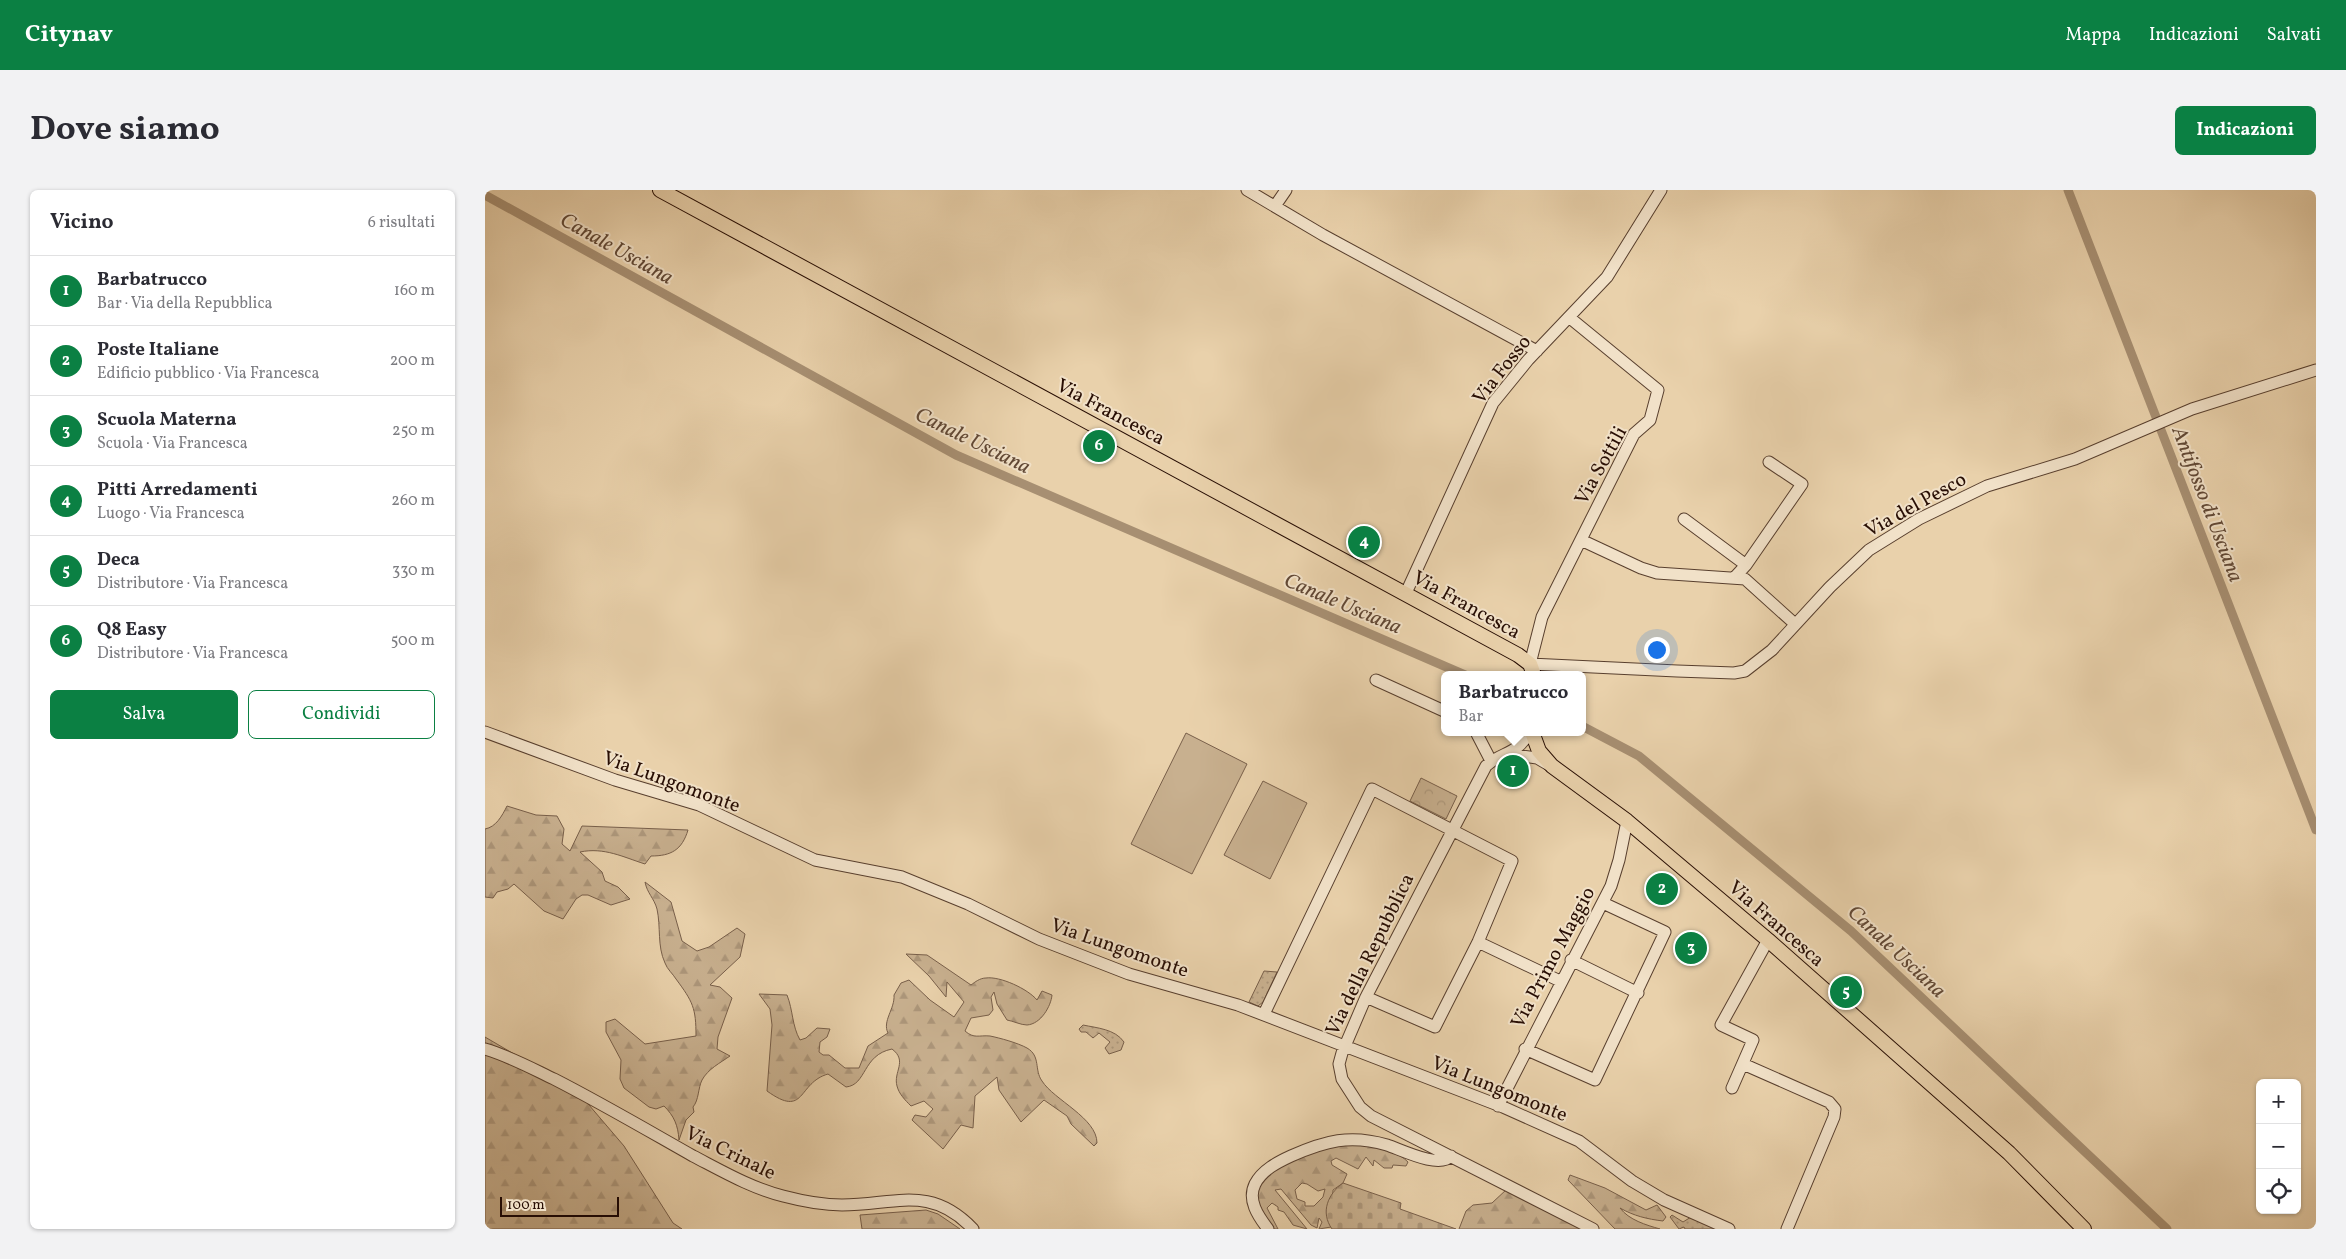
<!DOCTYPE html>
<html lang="it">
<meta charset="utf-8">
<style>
body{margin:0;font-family:Vollkorn,serif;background:#f2f2f3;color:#2b2b33}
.controls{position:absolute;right:15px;bottom:15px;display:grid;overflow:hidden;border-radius:8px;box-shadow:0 1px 4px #0004}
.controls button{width:45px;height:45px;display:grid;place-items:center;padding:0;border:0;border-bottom:1px solid #e1e1e2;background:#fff;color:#2b2b33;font:25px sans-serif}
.scale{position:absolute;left:15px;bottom:12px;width:119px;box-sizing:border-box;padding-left:5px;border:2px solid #280e04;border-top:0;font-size:14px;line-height:18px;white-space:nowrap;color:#280e04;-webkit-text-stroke:4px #f1e1c8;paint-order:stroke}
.you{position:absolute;left:1171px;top:459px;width:18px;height:18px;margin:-12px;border:4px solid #fff;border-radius:50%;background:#1a73e8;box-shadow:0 0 0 8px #1a73e833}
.badge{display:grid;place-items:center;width:32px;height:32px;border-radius:50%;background:#0b8043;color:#fff;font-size:16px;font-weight:700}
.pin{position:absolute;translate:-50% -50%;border:2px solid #fff;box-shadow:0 1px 5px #0006}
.popup{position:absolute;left:956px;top:481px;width:145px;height:65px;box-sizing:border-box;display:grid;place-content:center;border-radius:8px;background:#fff;filter:drop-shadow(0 1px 4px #0005);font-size:16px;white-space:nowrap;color:#7c7c81}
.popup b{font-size:19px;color:#2b2b33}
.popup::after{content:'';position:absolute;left:50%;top:100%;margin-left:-10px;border:10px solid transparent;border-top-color:#fff}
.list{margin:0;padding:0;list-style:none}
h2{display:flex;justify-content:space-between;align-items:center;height:65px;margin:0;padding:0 20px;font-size:21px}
h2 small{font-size:16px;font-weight:400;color:#7c7c81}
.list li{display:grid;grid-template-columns:32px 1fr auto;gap:15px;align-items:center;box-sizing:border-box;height:70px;padding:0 20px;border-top:1px solid #e1e1e2}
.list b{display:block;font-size:19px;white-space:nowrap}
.list p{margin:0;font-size:16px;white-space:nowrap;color:#7c7c81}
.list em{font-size:16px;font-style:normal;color:#7c7c81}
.actions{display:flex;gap:10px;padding:15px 20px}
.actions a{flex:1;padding:11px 0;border:1px solid #0b8043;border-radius:8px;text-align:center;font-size:18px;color:#0b8043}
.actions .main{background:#0b8043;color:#fff}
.icon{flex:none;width:28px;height:28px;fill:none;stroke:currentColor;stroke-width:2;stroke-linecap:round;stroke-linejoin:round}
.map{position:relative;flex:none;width:1831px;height:1039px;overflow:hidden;border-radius:8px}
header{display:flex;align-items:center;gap:30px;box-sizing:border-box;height:70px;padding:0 25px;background:#0b8043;color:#fff}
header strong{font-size:24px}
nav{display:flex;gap:28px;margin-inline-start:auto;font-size:18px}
.intro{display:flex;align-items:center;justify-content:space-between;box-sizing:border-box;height:120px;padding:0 30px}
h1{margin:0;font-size:35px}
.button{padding:12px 22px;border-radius:8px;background:#0b8043;color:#fff;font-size:18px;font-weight:700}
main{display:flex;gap:30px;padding:0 30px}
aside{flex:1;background:#fff;border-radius:8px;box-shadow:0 1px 4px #0004}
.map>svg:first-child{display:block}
.grass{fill:url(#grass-dots);stroke:#785f4a}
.forest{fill:url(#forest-firs);stroke:#785f4a;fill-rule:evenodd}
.cemetery{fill:url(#cemetery-stones);stroke:#785f4a}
.park{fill:url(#park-crowns);stroke:#785f4a}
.pitch{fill:#c8b08f;stroke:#785f4a}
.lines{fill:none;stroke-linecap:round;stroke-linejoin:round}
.stream{stroke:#745b46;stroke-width:2.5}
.canal{stroke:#a78f72;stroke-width:9}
.minor-casing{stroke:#583f2e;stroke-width:13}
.major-casing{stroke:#280e04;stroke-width:16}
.minor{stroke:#f1e1c8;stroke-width:11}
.major{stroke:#e9d1ab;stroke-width:14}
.labels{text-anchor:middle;stroke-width:4;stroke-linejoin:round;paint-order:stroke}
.street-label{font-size:20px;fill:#280e04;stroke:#f1e1c8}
.water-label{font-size:21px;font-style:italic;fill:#614835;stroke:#f1e1c8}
</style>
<header>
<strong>Citynav</strong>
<nav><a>Mappa</a><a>Indicazioni</a><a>Salvati</a></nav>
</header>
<div class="intro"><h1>Dove siamo</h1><a class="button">Indicazioni</a></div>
<main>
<aside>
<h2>Vicino<small>6 risultati</small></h2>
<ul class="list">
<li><span class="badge">1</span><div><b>Barbatrucco</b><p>Bar · Via della Repubblica</p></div><em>160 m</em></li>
<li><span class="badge">2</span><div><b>Poste Italiane</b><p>Edificio pubblico · Via Francesca</p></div><em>200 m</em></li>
<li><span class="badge">3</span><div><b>Scuola Materna</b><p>Scuola · Via Francesca</p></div><em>250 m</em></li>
<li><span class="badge">4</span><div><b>Pitti Arredamenti</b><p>Luogo · Via Francesca</p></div><em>260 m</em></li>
<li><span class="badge">5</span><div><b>Deca</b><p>Distributore · Via Francesca</p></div><em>330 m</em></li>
<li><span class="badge">6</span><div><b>Q8 Easy</b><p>Distributore · Via Francesca</p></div><em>500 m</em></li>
</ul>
<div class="actions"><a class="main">Salva</a><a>Condividi</a></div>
</aside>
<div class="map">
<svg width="1831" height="1039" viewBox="0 0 1831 1039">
<defs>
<pattern id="grass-dots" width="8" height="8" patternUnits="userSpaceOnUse" patternTransform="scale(1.25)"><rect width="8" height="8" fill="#c8b08f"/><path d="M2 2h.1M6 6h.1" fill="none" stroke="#ac967a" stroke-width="1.8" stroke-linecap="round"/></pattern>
<pattern id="forest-firs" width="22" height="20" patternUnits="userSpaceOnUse" patternTransform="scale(1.25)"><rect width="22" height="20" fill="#c8b08f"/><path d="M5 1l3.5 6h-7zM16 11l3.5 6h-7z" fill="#ac967a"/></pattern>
<pattern id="cemetery-stones" width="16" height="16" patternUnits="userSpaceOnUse" patternTransform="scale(1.25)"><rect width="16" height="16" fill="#c8b08f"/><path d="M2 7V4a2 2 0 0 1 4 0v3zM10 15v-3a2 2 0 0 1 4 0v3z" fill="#ac967a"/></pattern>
<pattern id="park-crowns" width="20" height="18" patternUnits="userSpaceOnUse" patternTransform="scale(1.25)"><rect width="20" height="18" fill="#c8b08f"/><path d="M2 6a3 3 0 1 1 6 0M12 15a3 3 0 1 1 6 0" fill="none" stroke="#ac967a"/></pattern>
</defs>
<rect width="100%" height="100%" fill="#e9d1ab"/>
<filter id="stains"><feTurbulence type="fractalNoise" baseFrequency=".004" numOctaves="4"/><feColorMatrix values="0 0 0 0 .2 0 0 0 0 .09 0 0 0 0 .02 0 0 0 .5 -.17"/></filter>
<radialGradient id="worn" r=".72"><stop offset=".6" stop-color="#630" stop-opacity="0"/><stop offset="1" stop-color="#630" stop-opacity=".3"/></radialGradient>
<path class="grass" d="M779 781 792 782 778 812 773 816 764 812Z
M598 835C612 838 630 839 639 852L636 860 624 864 620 858 625 852 614 843 608 848 601 842H596L594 839Z
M1187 1025 1198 1032 1206 1027 1231 1039H1200L1199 1037 1194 1039 1185 1027Z"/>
<path class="forest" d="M22 616 51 625 72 626 79 639 77 654 85 661 97 636 203 640C197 660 186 666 166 666L160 674C138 667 119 657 95 662L117 682 120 691 133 697 145 709 126 715 103 705H97L91 709 78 729 59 721 29 694 23 699 12 702 8 708 0 707V639C11 637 17 626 22 616Z
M160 692 186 712 197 751 212 761 224 757 252 738 260 744 255 767 225 795 235 797 247 808 233 847 232 859 245 866C235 873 223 879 217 890 213 898 214 910 208 917L209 922 201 930 194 950C193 935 189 926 179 916L171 919 164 917 139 898 135 889 136 870 121 842V832L130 829 160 854 211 846C211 818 208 812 191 789 188 784 182 779 180 773 172 756 176 737 172 719 169 708 162 703 160 692Z
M421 764 442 765 486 795C490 792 495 788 501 788 515 786 543 799 552 810L557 801 567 805C566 816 556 834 542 835 536 835 528 831 522 830L512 814 509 802 506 807 508 820 504 825 486 828 480 841C489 849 494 845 505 846 515 848 533 853 542 858 556 866 549 880 557 891 569 910 612 928 612 953L609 956 586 934 582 926 559 910 536 932 514 900 512 887 490 906 488 938 476 935 458 959 427 930 430 925 441 927 448 919 439 911 426 916C420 910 414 904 412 896 408 882 423 871 407 859 377 865 382 895 361 897L343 884C312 893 321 929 282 901L287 835 285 819 274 804 302 805C308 820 307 836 315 850L321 848 332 838 345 839 342 847 335 852 334 862 338 865H344L360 878H374L383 856 403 843C397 831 410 819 409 805L416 793 424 790 445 810 469 827 479 812 462 792 461 807 444 786Z
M0 847 92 901 139 956 188 1033 197 1039H0Z
M850 954C873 954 906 955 923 972L921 976 908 975 907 978H899L889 970 888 976 881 967 873 979 851 968 846 971 847 975 862 984 858 993 848 1000 846 1037 834 1039 837 1032 834 1028 832 1038 826 1035 796 999 790 1000 822 1039 808 1035 799 1022 793 1020V1017L787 1013 782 1018 793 1039H787L772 1015V998C791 973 821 964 850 954ZM817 993 822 994 833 1001 840 999 838 1007 829 1016H820V1012L812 1009 810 1000Z
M1085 985 1120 998 1161 1020 1172 1015 1181 1027 1178 1031C1162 1029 1149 1026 1135 1018 1144 1030 1161 1035 1175 1039H1130L1083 990Z
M1022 999 1097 1039H974L981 1021 988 1015 1007 1013Z
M441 1020 453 1024 475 1039H377L375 1025Z"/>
<path class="cemetery" d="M858 993 916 1013 915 1019 971 1039H847C835 1022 843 1004 858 993Z"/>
<path class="park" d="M936 588 972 606 961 629 925 611Z"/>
<path class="pitch" d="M701 543 762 574 707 684 646 654Z
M778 591 822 613 785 689 739 665Z"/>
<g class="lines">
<path class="stream" d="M1830 0 1831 1"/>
<path class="canal" d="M1583 0 1831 640
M0 5 471 265 980 485
M1097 536 1154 566 1366 741 1682 1039"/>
<defs>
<path id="minor" d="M762 0 838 45 1052 161
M790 16 801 0
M1085 128 1173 200 1165 230 1149 244 1057 427 1045 474 1192 481 1249 483 1260 481 1287 460 1345 397 1384 360 1434 329 1502 296 1590 269 1707 219 1831 180
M1199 329 1261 375
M1096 350 1156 378 1172 383 1260 389 1310 434
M1249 388 1261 375 1317 294 1284 272
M921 403 1008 213 1043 170 1122 87 1176 0
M891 490 959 521
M0 542 130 590 214 615 330 670 417 687 483 714 554 749 644 784 753 815 1018 917 1094 951 1147 991 1179 1010 1244 1039
M991 542 1006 571
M1045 542C1031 566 1017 561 1001 576L881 807 857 863 854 874 857 889 875 917 886 926 1108 1039
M1022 564 1052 568 1064 575
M993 752 1075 791
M1086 770 1153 803
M779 824 887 599 1027 671 993 752 950 837 881 807
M0 859C24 866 46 878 69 889 116 913 162 940 208 966 237 981 266 998 298 1006 317 1011 337 1015 357 1015 410 1015 445 994 488 1039
M1040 859 1110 890 1180 742 1118 713
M1258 874 1344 912 1350 919 1349 927 1302 1039
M1247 898 1268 850 1236 835 1283 750
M1013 916 1126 696 1134 670 1142 631
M783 1039C773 1026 762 1010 770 994 777 980 793 972 806 966 840 951 865 944 902 955 917 960 954 979 966 966"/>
<path id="major" d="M175 0 1033 465 1045 474 1049 485
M1047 542 1054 561 1067 576 1142 631 1283 750 1524 963 1599 1039"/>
</defs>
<use href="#minor" class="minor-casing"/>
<use href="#major" class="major-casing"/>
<use href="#minor" class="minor"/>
<use href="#major" class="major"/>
</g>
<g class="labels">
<g class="street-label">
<text transform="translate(1016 179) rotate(-52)" y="7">Via Fosso</text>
<text transform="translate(626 221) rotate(28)" y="7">Via Francesca</text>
<text transform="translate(1115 275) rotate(-61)" y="7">Via Sottili</text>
<text transform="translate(1430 314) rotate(-29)" y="7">Via del Pesco</text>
<text transform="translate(982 414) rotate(29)" y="7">Via Francesca</text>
<text transform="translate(187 591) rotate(20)" y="7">Via Lungomonte</text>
<text transform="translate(1292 733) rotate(41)" y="7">Via Francesca</text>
<text transform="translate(635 757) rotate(19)" y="7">Via Lungomonte</text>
<text transform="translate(884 764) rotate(-64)" y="7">Via della Repubblica</text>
<text transform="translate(1067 767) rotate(-62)" y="7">Via Primo Maggio</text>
<text transform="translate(1015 898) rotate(22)" y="7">Via Lungomonte</text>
<text transform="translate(246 962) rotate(26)" y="7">Via Crinale</text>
</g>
<g class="water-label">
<text transform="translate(132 58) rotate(29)" y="7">Canale Usciana</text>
<text transform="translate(488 250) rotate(26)" y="7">Canale Usciana</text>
<text transform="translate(1723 314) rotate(69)" y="7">Antifosso di Usciana</text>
<text transform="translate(858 413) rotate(23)" y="7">Canale Usciana</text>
<text transform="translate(1412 761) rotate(43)" y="7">Canale Usciana</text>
</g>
</g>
<rect width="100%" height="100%" filter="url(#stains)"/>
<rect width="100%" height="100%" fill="url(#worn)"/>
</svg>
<div class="controls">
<button>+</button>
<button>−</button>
<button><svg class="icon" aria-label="locate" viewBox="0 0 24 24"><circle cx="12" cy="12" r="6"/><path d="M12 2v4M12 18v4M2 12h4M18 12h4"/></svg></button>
</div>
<div class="scale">100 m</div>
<div class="you"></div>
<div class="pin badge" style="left:1028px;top:581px">1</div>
<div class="popup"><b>Barbatrucco</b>Bar</div>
<div class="pin badge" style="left:1177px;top:699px">2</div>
<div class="pin badge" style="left:1206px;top:758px">3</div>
<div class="pin badge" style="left:879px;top:352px">4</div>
<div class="pin badge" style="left:1361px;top:802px">5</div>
<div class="pin badge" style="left:614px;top:256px">6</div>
</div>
</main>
